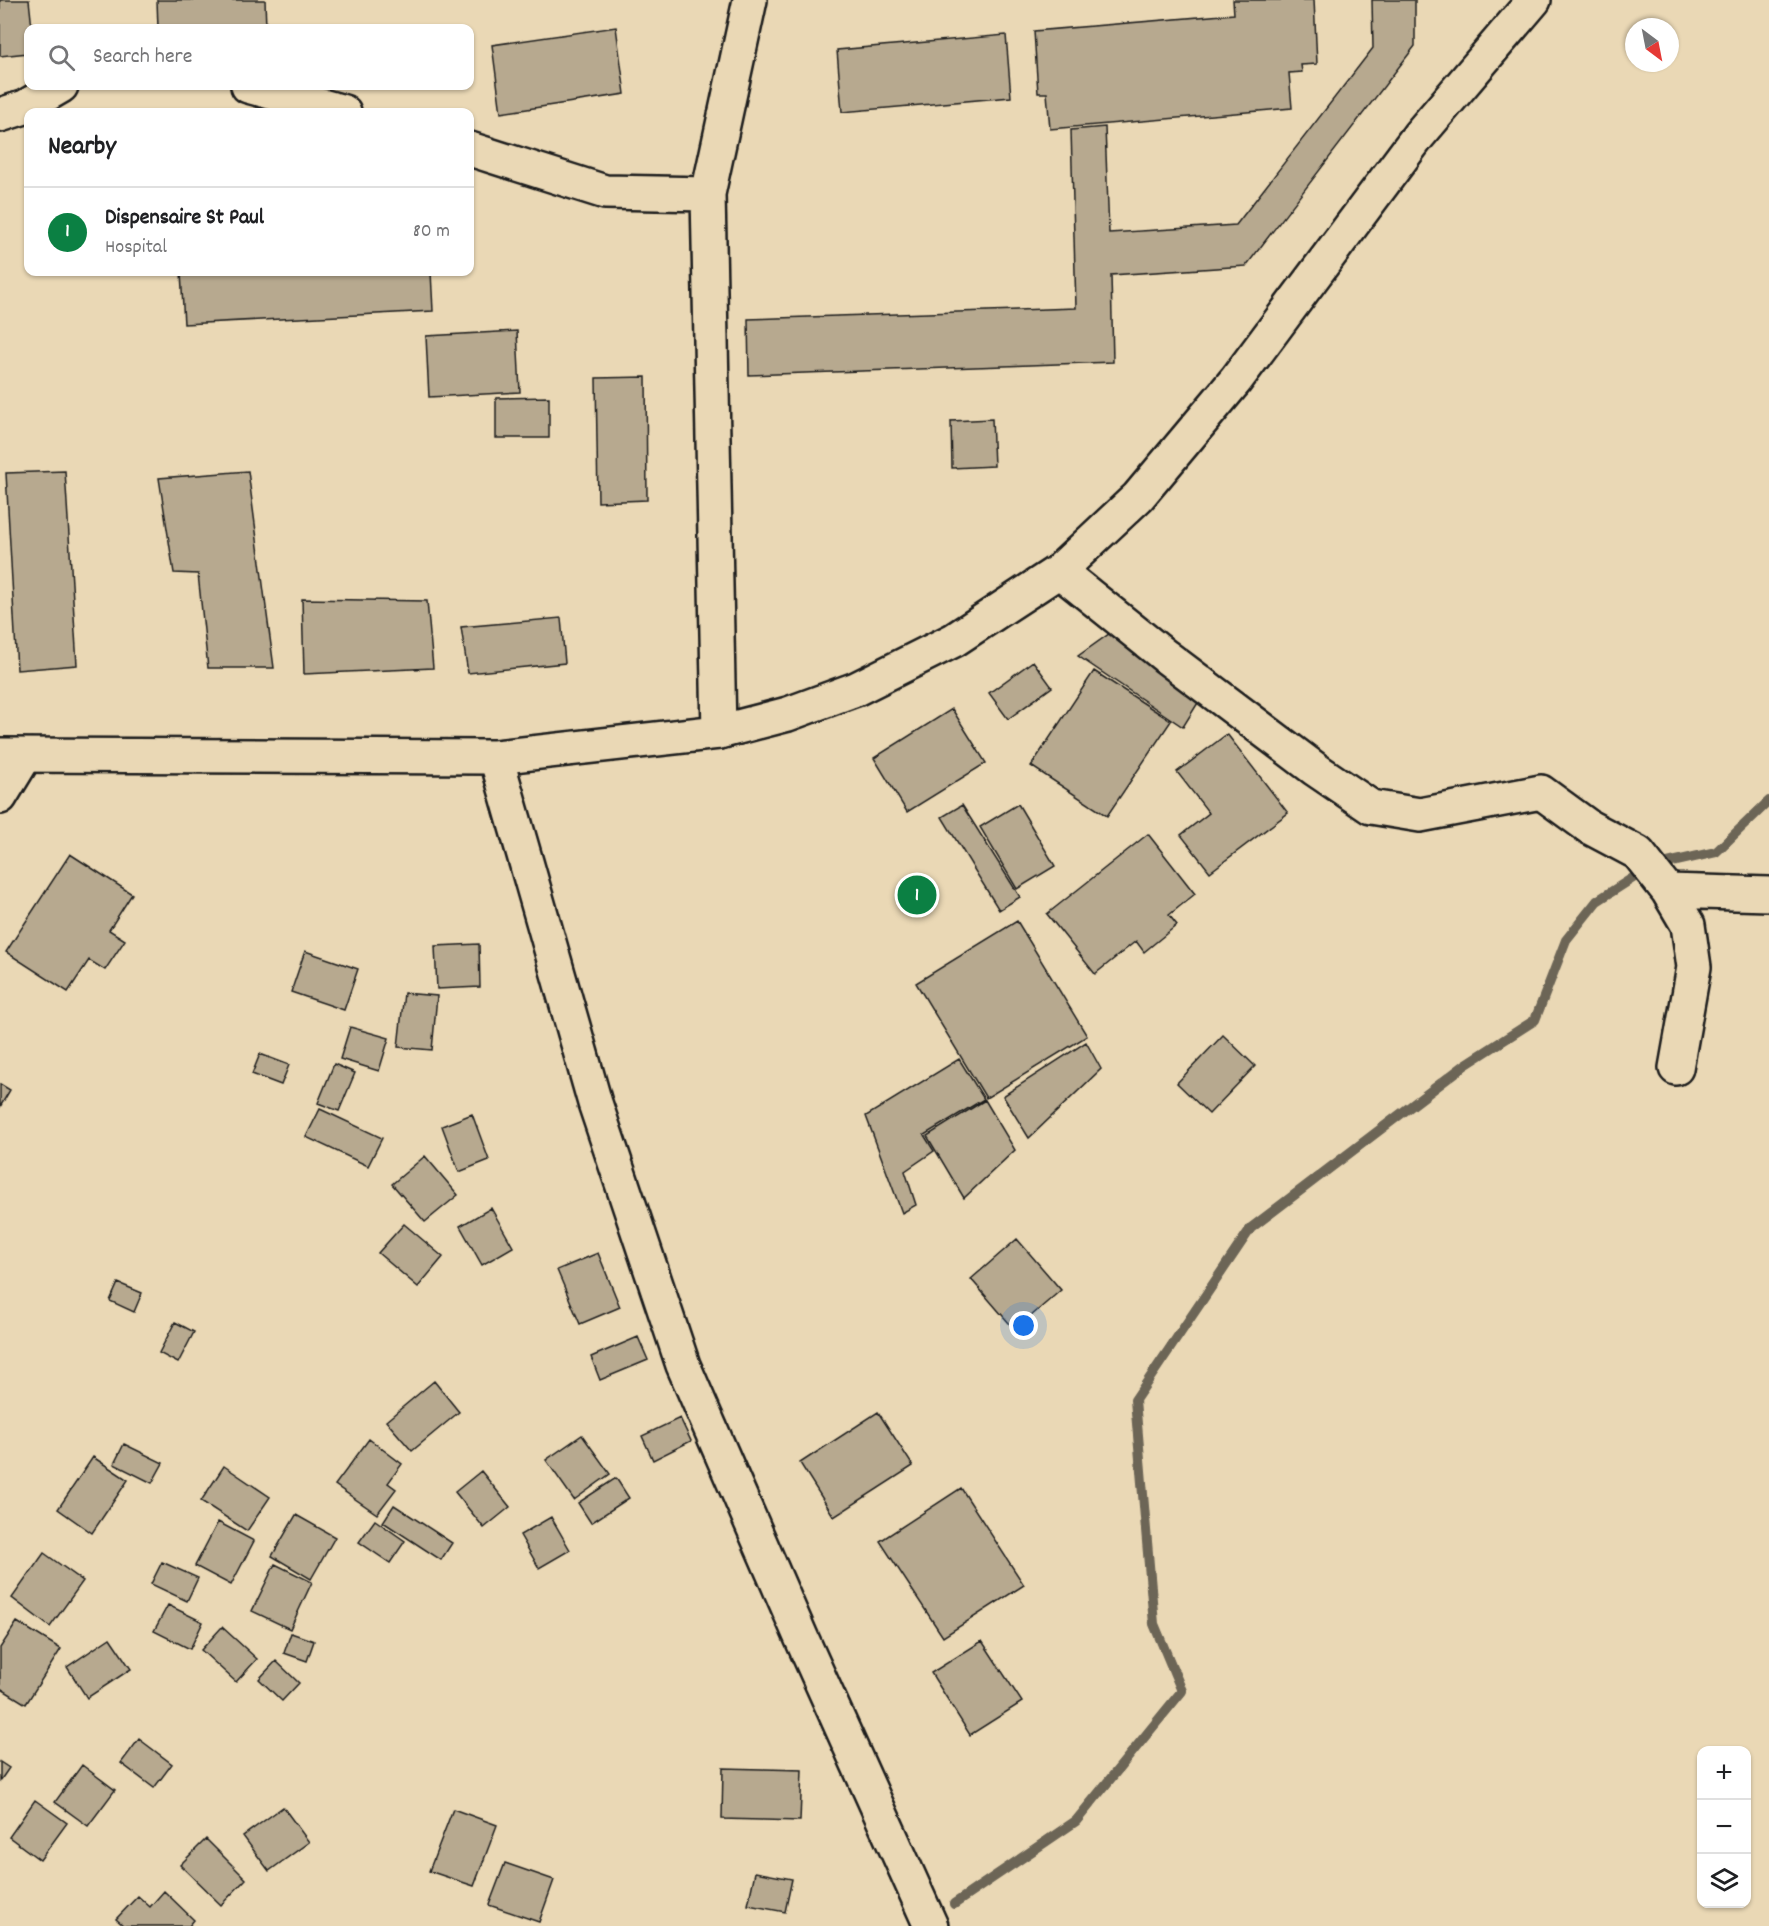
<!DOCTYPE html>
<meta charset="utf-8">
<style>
body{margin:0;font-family:Dekko,sans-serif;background:#f2f2f2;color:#202124}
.controls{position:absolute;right:18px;bottom:18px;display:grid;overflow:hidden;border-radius:12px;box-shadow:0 2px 4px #0004}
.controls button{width:54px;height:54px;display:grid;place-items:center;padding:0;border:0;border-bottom:2px solid #e0e0e0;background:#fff;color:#202124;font:30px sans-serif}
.compass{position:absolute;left:1625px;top:18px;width:54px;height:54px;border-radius:50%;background:#fff;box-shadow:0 2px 4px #0004;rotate:148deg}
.you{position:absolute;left:1024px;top:1326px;width:21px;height:21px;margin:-15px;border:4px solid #fff;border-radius:50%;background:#1a73e8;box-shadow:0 0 0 9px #1a73e833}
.badge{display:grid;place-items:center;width:39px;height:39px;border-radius:50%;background:#0b8043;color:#fff;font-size:20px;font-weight:700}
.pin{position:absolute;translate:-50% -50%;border:3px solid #fff;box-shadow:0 2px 6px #0006}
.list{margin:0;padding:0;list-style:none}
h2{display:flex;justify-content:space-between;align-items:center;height:78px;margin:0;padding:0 24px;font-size:26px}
h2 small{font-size:20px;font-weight:400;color:#757577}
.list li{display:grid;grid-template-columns:39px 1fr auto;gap:18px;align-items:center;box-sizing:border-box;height:90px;padding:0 24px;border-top:2px solid #e0e0e0}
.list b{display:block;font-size:22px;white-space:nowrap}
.list p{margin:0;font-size:20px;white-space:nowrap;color:#757577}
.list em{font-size:20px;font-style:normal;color:#757577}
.icon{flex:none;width:33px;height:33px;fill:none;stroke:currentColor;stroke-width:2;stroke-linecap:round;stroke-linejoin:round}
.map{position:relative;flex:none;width:1769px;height:1926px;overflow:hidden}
.search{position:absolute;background:#fff;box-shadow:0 2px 4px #0004;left:24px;top:24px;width:450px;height:66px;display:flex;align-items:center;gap:15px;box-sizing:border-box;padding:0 21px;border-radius:12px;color:#757577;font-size:22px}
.panel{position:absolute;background:#fff;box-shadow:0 2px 4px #0004;left:24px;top:108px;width:450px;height:168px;border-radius:12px}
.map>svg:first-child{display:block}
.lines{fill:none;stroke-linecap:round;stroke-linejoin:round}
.stream{stroke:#6c6557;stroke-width:10}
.building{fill:#b7a98f;stroke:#1c1c1c;stroke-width:1.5}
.street-casing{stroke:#1c1c1c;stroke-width:38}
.secondary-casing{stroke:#1c1c1c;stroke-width:38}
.street{stroke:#ead8b5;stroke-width:33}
.secondary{stroke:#ead8b5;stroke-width:33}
</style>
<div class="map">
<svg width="1769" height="1926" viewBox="0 0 1769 1926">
<rect width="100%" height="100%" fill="#ead8b5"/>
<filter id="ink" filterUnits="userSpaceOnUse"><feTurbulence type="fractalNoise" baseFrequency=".0167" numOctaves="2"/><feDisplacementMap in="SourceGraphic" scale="12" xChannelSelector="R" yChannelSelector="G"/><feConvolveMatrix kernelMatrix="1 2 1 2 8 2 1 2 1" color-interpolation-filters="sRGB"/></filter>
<g filter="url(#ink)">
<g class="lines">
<path class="stream" d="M954 1904 1076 1821 1182 1691 1154 1624 1135 1400 1251 1228 1465 1065 1535 1020 1566 940 1597 901 1650 867 1716 852 1769 801"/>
</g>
<path class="building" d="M0 0H29L32 28H28V53L0 56Z
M157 0H265L266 28H158Z
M1233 0H1314L1317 64 1301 65 1302 72 1289 73 1292 108 1050 129 1047 93H1038L1034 31 1234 14Z
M1372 0H1415V46L1246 266 1111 275 1113 362 749 375 748 319 1076 308 1071 130 1105 127 1109 233 1236 225 1373 48Z
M616 27 625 94 501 113 492 45Z
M1006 35 1011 97 842 112 837 50Z
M181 272H431L433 311 184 324Z
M517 331 520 392 429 397 426 336Z
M646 377 647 500 598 502 596 378Z
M549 397V438H496V398Z
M992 419 994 466 952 468 951 421Z
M65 471 77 665 17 670 6 473Z
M248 471 274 668H208L198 574 174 573 159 478Z
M302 599 427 601 433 668 304 674Z
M561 618 565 663 468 673 461 627Z
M1109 634 1201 698 1183 727 1078 656Z
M1033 661 1052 687 1008 719 989 693Z
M1094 671 1171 721 1107 816 1031 766Z
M952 709 986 763 907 812 874 758Z
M1227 734 1288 813 1210 872 1181 835 1209 813 1177 772Z
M1018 804 1055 866 1017 889 980 827Z
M962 805 1020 897 999 910 942 817Z
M1148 834 1195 894 1169 915 1177 925 1144 952 1136 941 1095 974 1047 914Z
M70 854 132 894 109 930 125 940 105 970 89 960 68 992 6 952Z
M1017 921 1087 1036 986 1098 916 983Z
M479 944 480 987 437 989 435 946Z
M305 951 358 969 344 1010 291 992Z
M404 993 437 996 432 1050 398 1047Z
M350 1027 389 1038 379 1071 340 1059Z
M1223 1035 1255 1066 1209 1114 1177 1083Z
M1086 1042 1101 1069 1029 1138 1003 1096Z
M260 1054 289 1065 281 1085 252 1074Z
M959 1059 984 1099 924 1135 934 1151 905 1171 916 1205 902 1213 866 1116Z
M334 1064 355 1073 339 1111 318 1103Z
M0 1084 10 1090 0 1107Z
M985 1100 1015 1150 964 1198 927 1136Z
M320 1109 382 1138 368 1166 306 1137Z
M472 1114 489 1160 459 1172 442 1126Z
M425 1156 458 1195 425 1222 392 1184Z
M491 1208 513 1247 482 1265 460 1226Z
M404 1224 443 1257 418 1287 378 1253Z
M1017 1239 1061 1290 1015 1330 971 1279Z
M598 1253 620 1307 580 1324 557 1270Z
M118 1283 142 1293 134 1312 110 1301Z
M175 1322 194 1332 178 1363 159 1353Z
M638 1337 648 1360 600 1380 591 1357Z
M434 1381 459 1412 412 1451 386 1421Z
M878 1412 913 1466 834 1517 800 1463Z
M680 1418 691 1441 653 1460 642 1436Z
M582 1435 610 1474 574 1500 546 1460Z
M369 1439 402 1464 388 1483 396 1489 377 1514 335 1485Z
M124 1444 163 1463 152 1483 114 1464Z
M93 1457 128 1480 92 1533 58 1509Z
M224 1466 270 1497 247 1531 201 1501Z
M481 1471 510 1507 484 1528 455 1492Z
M616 1478 629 1498 591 1523 578 1503Z
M961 1488 1024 1585 943 1637 880 1541Z
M394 1505 452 1543 441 1560 383 1522Z
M296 1515 335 1537 311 1579 272 1556Z
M551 1517 570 1550 539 1568 520 1535Z
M375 1520 405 1541 390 1563 359 1542Z
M218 1522 254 1541 231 1585 195 1566Z
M44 1553 83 1581 50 1627 12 1598Z
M162 1562 198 1578 187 1601 151 1584Z
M275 1564 312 1582 290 1629 252 1611Z
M168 1605 203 1622 190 1649 154 1631Z
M17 1622 61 1649 26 1704 0 1688V1648Z
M222 1627 257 1659 236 1682 201 1650Z
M291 1633 314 1641 307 1661 284 1653Z
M110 1638 131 1669 87 1698 67 1667Z
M982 1641 1022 1702 970 1735 931 1673Z
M276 1661 299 1683 282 1701 259 1679Z
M139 1739 172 1764 154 1788 121 1763Z
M0 1762 9 1768 0 1781Z
M82 1765 115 1790 88 1826 55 1802Z
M723 1768 802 1770 800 1821 722 1819Z
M35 1800 67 1823 40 1860 9 1837Z
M283 1807 309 1842 269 1871 243 1836Z
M453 1809 497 1825 474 1886 429 1871Z
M206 1839 246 1879 221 1905 180 1865Z
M505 1863 554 1880 539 1922 489 1905Z
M755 1872 792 1879 785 1912 748 1905Z
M164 1891 194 1920 189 1926H124L116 1919 138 1896 150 1907Z"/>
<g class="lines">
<defs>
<path id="street" d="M248 86 344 112
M0 115 25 107 61 86
M470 149 605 192 708 194
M1059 571 1165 656 1315 769 1371 807 1420 815 1541 792 1589 827 1638 853 1668 891 1688 925 1694 967 1676 1068
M719 732 708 194 750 0
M496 757 595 1103 683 1365 801 1637 931 1926
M0 797 25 756
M1668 891 1769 894"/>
<path id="secondary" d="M0 755 496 757 719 732 788 714 856 689 954 640 1059 571 1138 497 1236 380 1419 135 1534 0"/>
</defs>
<use href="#street" class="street-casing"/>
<use href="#secondary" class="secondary-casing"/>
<use href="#street" class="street"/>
<use href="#secondary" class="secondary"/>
</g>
</g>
</svg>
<div class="controls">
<button>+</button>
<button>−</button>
<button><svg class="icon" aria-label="layers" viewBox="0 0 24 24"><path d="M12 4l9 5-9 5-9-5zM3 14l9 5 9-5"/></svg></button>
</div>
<svg class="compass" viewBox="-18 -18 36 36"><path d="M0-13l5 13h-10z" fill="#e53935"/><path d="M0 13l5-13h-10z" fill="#757577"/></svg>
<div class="you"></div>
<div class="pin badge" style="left:917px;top:895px">1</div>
<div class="search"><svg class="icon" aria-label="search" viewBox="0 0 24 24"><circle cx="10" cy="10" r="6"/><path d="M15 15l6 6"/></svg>Search here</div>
<section class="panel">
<h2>Nearby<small></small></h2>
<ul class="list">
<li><span class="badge">1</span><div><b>Dispensaire St Paul</b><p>Hospital</p></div><em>80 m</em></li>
</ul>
</section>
</div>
